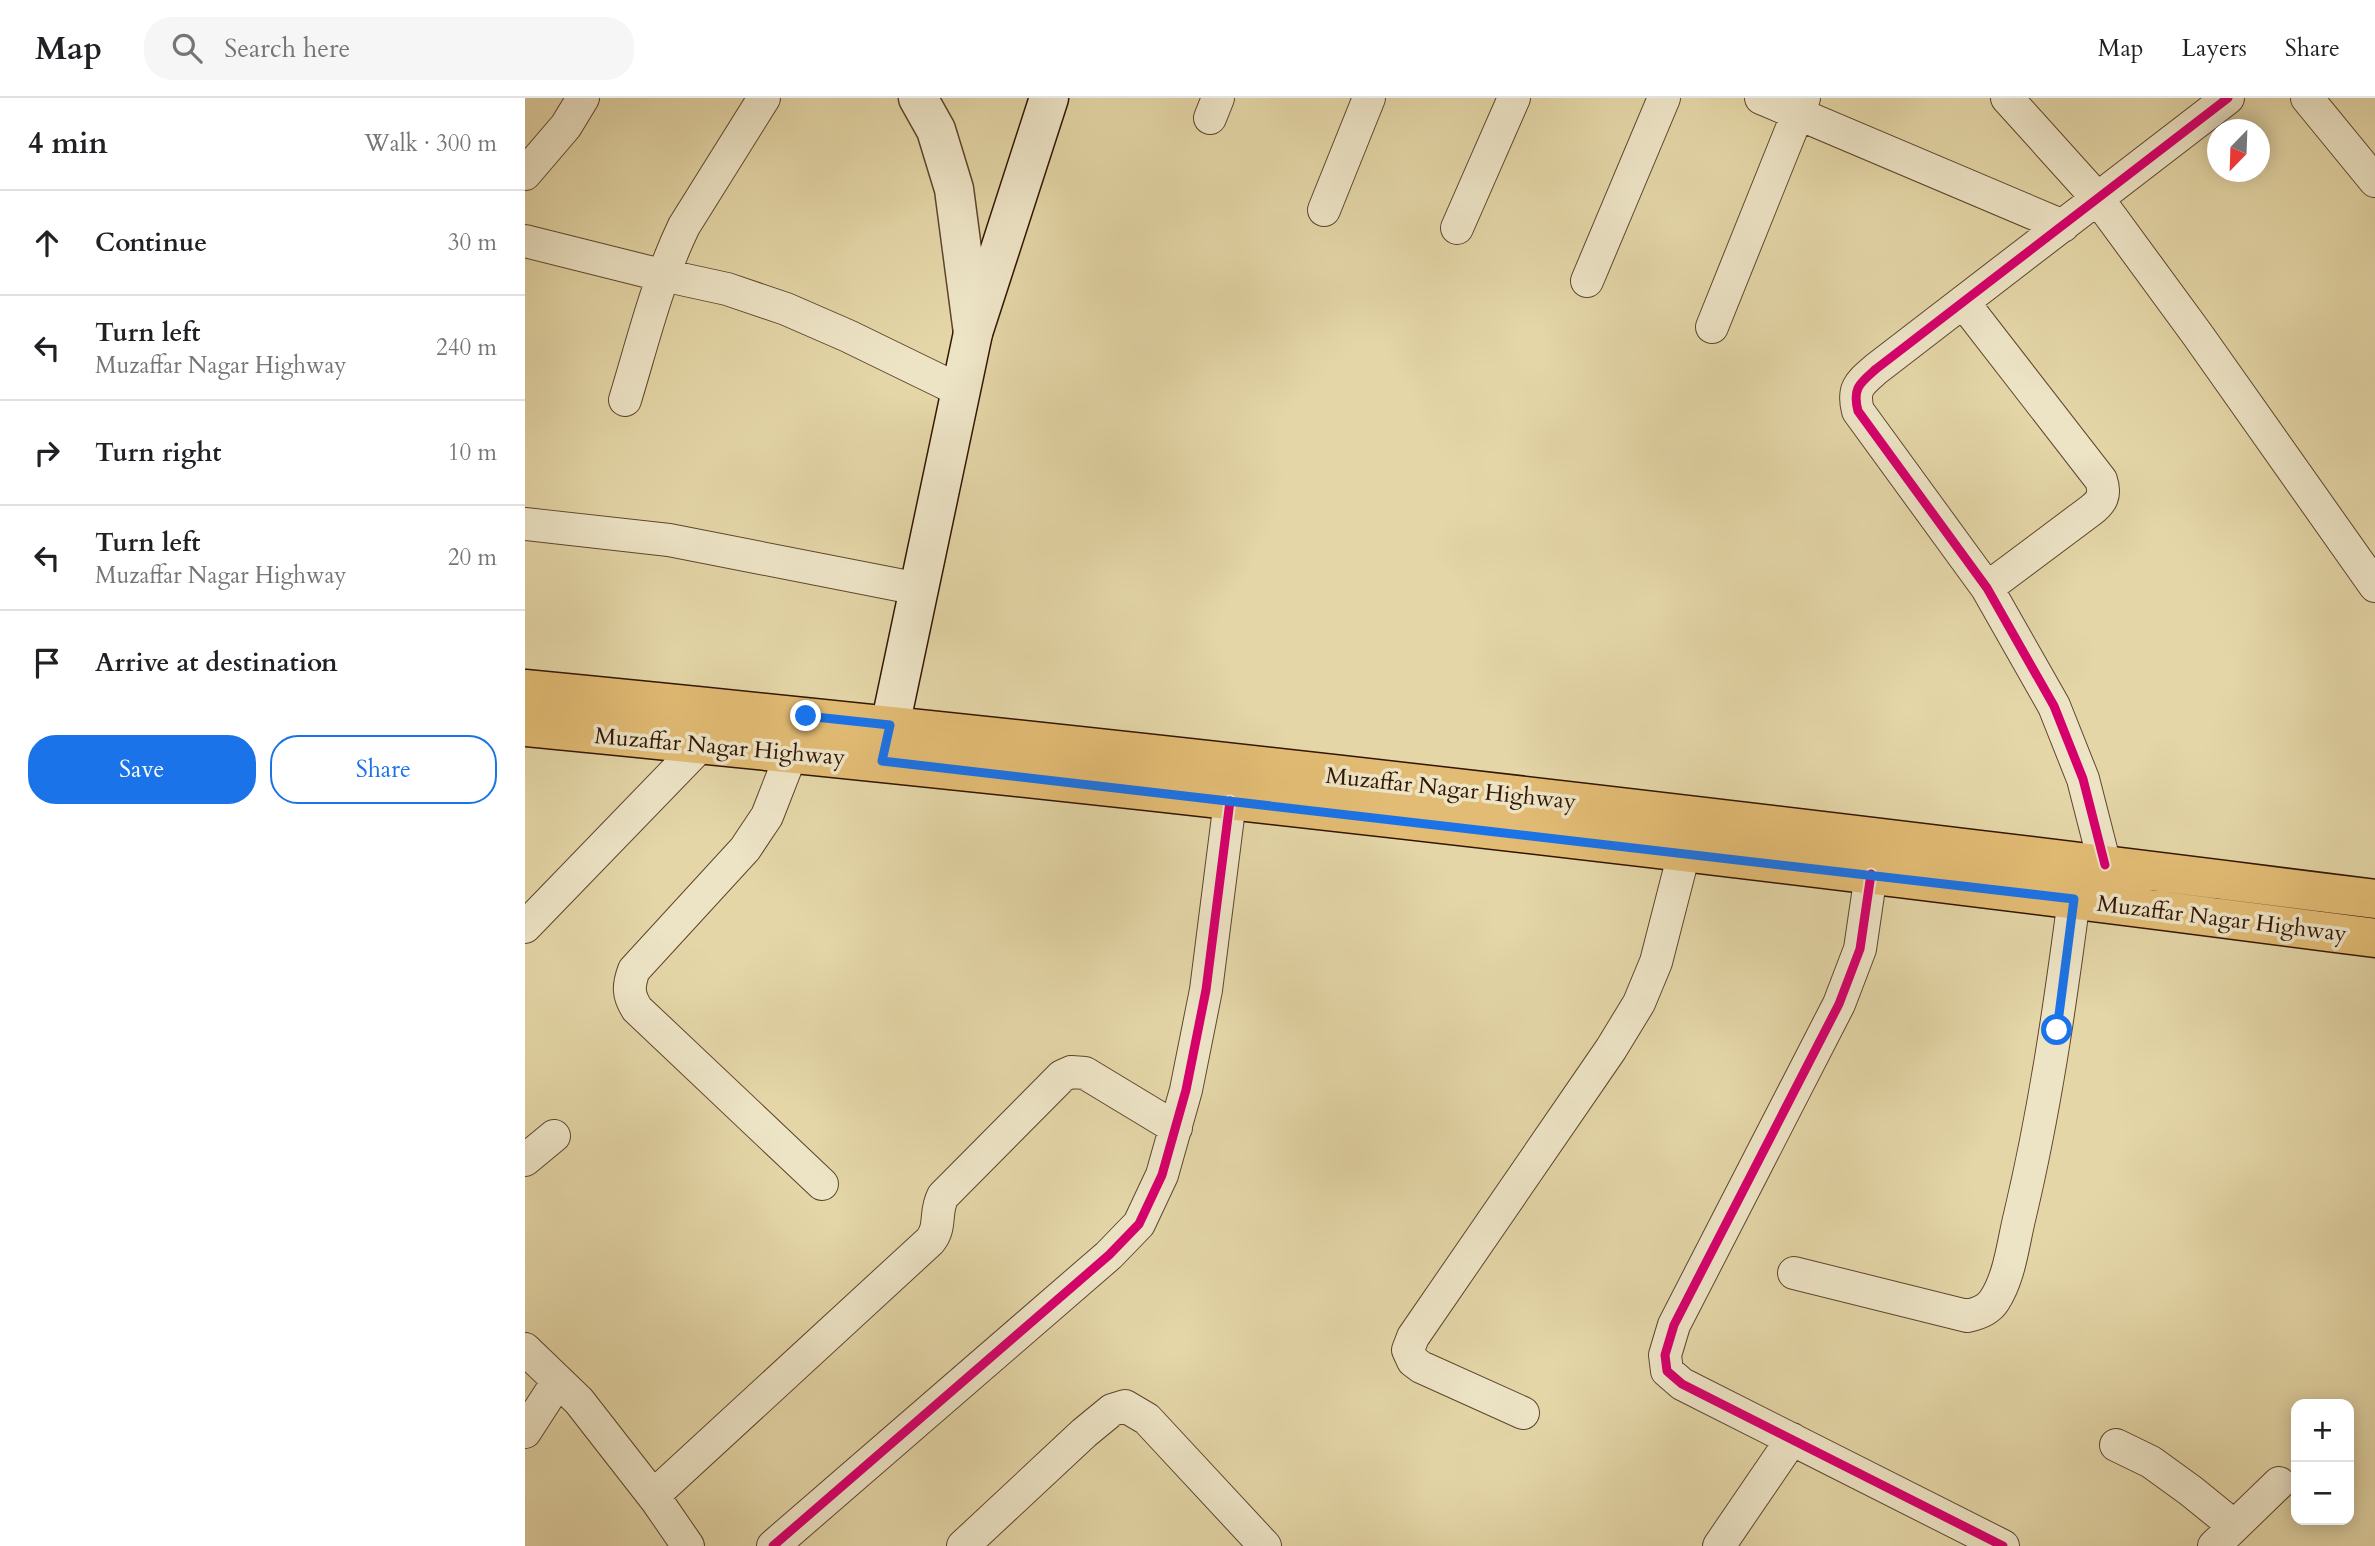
<!DOCTYPE html>
<meta charset="utf-8">
<style>
body{margin:0;font-family:Cardo,serif;background:#f6f6f6;color:#202124}
.controls{position:absolute;right:21px;bottom:21px;display:grid;overflow:hidden;border-radius:14px;box-shadow:0 4px 18px #0003}
.controls button{width:63px;height:63px;display:grid;place-items:center;padding:0;border:0;border-bottom:2px solid #e0e0e0;background:#fff;color:#202124;font:35px sans-serif}
.compass{position:absolute;left:1682px;top:21px;width:63px;height:63px;border-radius:50%;background:#fff;box-shadow:0 4px 18px #0003;rotate:203deg}
.stop{position:absolute;width:21px;height:21px;margin:-16px;border:5px solid #1a73e8;border-radius:50%;background:#fff}
.stop.end{background:#1a73e8;border-color:#fff;box-shadow:0 2px 7px #0008}
.list{margin:0;padding:0;list-style:none}
h2{display:flex;justify-content:space-between;align-items:center;height:91px;margin:0;padding:0 28px;font-size:30px}
h2 small{font-size:23px;font-weight:400;color:#757577}
.list li{display:grid;grid-template-columns:46px 1fr auto;gap:21px;align-items:center;box-sizing:border-box;height:105px;padding:0 28px;border-top:2px solid #e0e0e0}
.list b{display:block;font-size:26px;white-space:nowrap}
.list p{margin:0;font-size:23px;white-space:nowrap;color:#757577}
.list em{font-size:23px;font-style:normal;color:#757577}
.actions{display:flex;gap:14px;padding:21px 28px}
.actions a{flex:1;padding:16px 0;border:2px solid #1a73e8;border-radius:28px;text-align:center;font-size:24px;color:#1a73e8}
.actions .main{background:#1a73e8;color:#fff}
.icon{flex:none;width:38px;height:38px;fill:none;stroke:currentColor;stroke-width:2;stroke-linecap:round;stroke-linejoin:round}
.map{position:relative;flex:none;width:1850px;height:1448px;overflow:hidden}
header{display:flex;align-items:center;gap:42px;box-sizing:border-box;height:98px;padding:0 35px;background:#fff;border-bottom:2px solid #e0e0e0}
header strong{font-size:33px}
nav{display:flex;gap:38px;margin-inline-start:auto;font-size:24px}
.search{width:490px;height:63px;background:#f6f6f6;display:flex;align-items:center;gap:18px;box-sizing:border-box;padding:0 24px;border-radius:28px;color:#757577;font-size:26px}
main{display:flex}
aside{flex:1;background:#fff}
.map>svg:first-child{display:block}
.lines{fill:none;stroke-linecap:round;stroke-linejoin:round}
.minor-casing{stroke:#5f452d;stroke-width:34}
.tertiary-casing{stroke:#5f452d;stroke-width:41}
.secondary-casing{stroke:#331504;stroke-width:41}
.primary-casing{stroke:#331504;stroke-width:41}
.minor{stroke:#ede4c6;stroke-width:32}
.tertiary{stroke:#ede4c6;stroke-width:38}
.secondary{stroke:#ede4c6;stroke-width:38}
.primary{stroke:#e2bb74;stroke-width:38}
.cycleway-casing{stroke:#ede4c6;stroke-width:13}
.cycleway{stroke:#d6006c;stroke-width:9}
.route{stroke:#1a73e8;stroke-width:9}
.labels{text-anchor:middle;stroke-width:7;stroke-linejoin:round;paint-order:stroke}
.street-label{font-size:23px;fill:#331504;stroke:#ede4c6}
</style>
<header>
<strong>Map</strong>
<div class="search"><svg class="icon" aria-label="search" viewBox="0 0 24 24"><circle cx="10" cy="10" r="6"/><path d="M15 15l6 6"/></svg>Search here</div>
<nav><a>Map</a><a>Layers</a><a>Share</a></nav>
</header>
<main>
<aside>
<h2>4 min<small>Walk · 300 m</small></h2>
<ul class="list">
<li><svg class="icon" aria-label="ahead" viewBox="0 0 24 24"><path d="M12 20V5M6 11l6-6 6 6"/></svg><div><b>Continue</b></div><em>30 m</em></li>
<li><svg class="icon" aria-label="left" viewBox="0 0 24 24"><path d="M17 20v-9H6M10 6l-5 5 5 5"/></svg><div><b>Turn left</b><p>Muzaffar Nagar Highway</p></div><em>240 m</em></li>
<li><svg class="icon" aria-label="right" viewBox="0 0 24 24"><path d="M7 20v-9h11M14 6l5 5-5 5"/></svg><div><b>Turn right</b></div><em>10 m</em></li>
<li><svg class="icon" aria-label="left" viewBox="0 0 24 24"><path d="M17 20v-9H6M10 6l-5 5 5 5"/></svg><div><b>Turn left</b><p>Muzaffar Nagar Highway</p></div><em>20 m</em></li>
<li><svg class="icon" aria-label="arrive" viewBox="0 0 24 24"><path d="M6 21V4h12l-3 4 3 4H6"/></svg><div><b>Arrive at destination</b></div></li>
</ul>
<div class="actions"><a class="main">Save</a><a>Share</a></div>
</aside>
<div class="map">
<svg width="1850" height="1448" viewBox="0 0 1850 1448">
<rect width="100%" height="100%" fill="#e4d6a7"/>
<filter id="stains"><feTurbulence type="fractalNoise" baseFrequency=".00286" numOctaves="4"/><feColorMatrix values="0 0 0 0 .2 0 0 0 0 .09 0 0 0 0 .02 0 0 0 .5 -.17"/></filter>
<radialGradient id="worn" r=".72"><stop offset=".6" stop-color="#630" stop-opacity="0"/><stop offset="1" stop-color="#630" stop-opacity=".3"/></radialGradient>
<g class="lines">
<defs>
<path id="minor" d="M1236 0 1538 128
M1482 0 1573 101 1672 236 1850 488
M1782 0 1850 83
M685 20 693 0
M0 76 41 28 58 0
M799 112 844 0
M932 130 989 0
M0 143 124 174 202 191 261 211 323 238 436 293
M1062 183 1139 0
M1438 204 1576 382C1581 397 1577 404 1565 413L1462 490
M1187 229 1279 0
M100 302C118 243 132 184 159 128L239 0
M0 426 144 442 394 491
M274 636 242 718 220 751 109 872C103 888 103 897 112 911L297 1086
M1580 767 1558 681 1529 608 1462 490 1333 313C1327 290 1335 285 1351 271L1703 0
M1346 776 1335 851 1314 906 1149 1227 1140 1257 1142 1273 1157 1286 1478 1448
M0 829 177 646
M0 1062 29 1038
M1269 1175 1442 1218C1452 1216 1463 1212 1469 1203 1485 1179 1488 1145 1495 1117 1520 1012 1535 907 1549 801
M0 1251 54 1303 132 1403 163 1448
M998 1315 896 1269 888 1263 883 1252 888 1239 1086 951 1114 905 1131 864 1159 755
M0 1334 33 1283
M1591 1347 1626 1364 1666 1393 1709 1428
M128 1398 405 1143C417 1128 409 1115 418 1098L537 978 546 974 560 975 651 1030
M248 1448 584 1157 614 1126 637 1077 661 992 681 892 705 703
M438 1448 559 1335 587 1312 600 1308 622 1321 740 1448
M1194 1448 1267 1341
M1689 1448 1754 1385"/>
<path id="tertiary" d="M393 0 411 32 429 91 448 235"/>
<path id="secondary" d="M358 661 448 235 524 0"/>
<path id="primary" d="M0 591C618 651 1234 723 1850 801
M0 629C618 689 1235 760 1850 840"/>
</defs>
<use href="#minor" class="minor-casing"/>
<use href="#tertiary" class="tertiary-casing"/>
<use href="#secondary" class="secondary-casing"/>
<use href="#primary" class="primary-casing"/>
<use href="#minor" class="minor"/>
<use href="#tertiary" class="tertiary"/>
<use href="#secondary" class="secondary"/>
<use href="#primary" class="primary"/>
<defs>
<path id="cycleway" d="M1580 767 1558 681 1529 608 1462 490 1333 313C1327 290 1335 285 1351 271L1703 0
M1346 776 1335 851 1314 906 1149 1227 1140 1257 1142 1273 1157 1286 1478 1448
M248 1448 584 1157 614 1126 637 1077 661 992 681 892 705 703"/>
</defs>
<use href="#cycleway" class="cycleway-casing"/>
<use href="#cycleway" class="cycleway"/>
</g>
<g class="lines">
<path class="route" d="M281 618 365 627 357 663 1549 801 1532 932"/>
</g>
<g class="labels">
<g class="street-label">
<text transform="translate(195 648) rotate(5)" y="8">Muzaffar Nagar Highway</text>
<text transform="translate(926 690) rotate(6)" y="8">Muzaffar Nagar Highway</text>
<text transform="translate(1697 820) rotate(7)" y="8">Muzaffar Nagar Highway</text>
</g>
</g>
<rect width="100%" height="100%" filter="url(#stains)"/>
<rect width="100%" height="100%" fill="url(#worn)"/>
</svg>
<div class="controls">
<button>+</button>
<button>−</button>
</div>
<svg class="compass" viewBox="-18 -18 36 36"><path d="M0-13l5 13h-10z" fill="#e53935"/><path d="M0 13l5-13h-10z" fill="#757577"/></svg>
<div class="stop" style="left:1532px;top:932px"></div>
<div class="stop end" style="left:281px;top:618px"></div>
</div>
</main>
